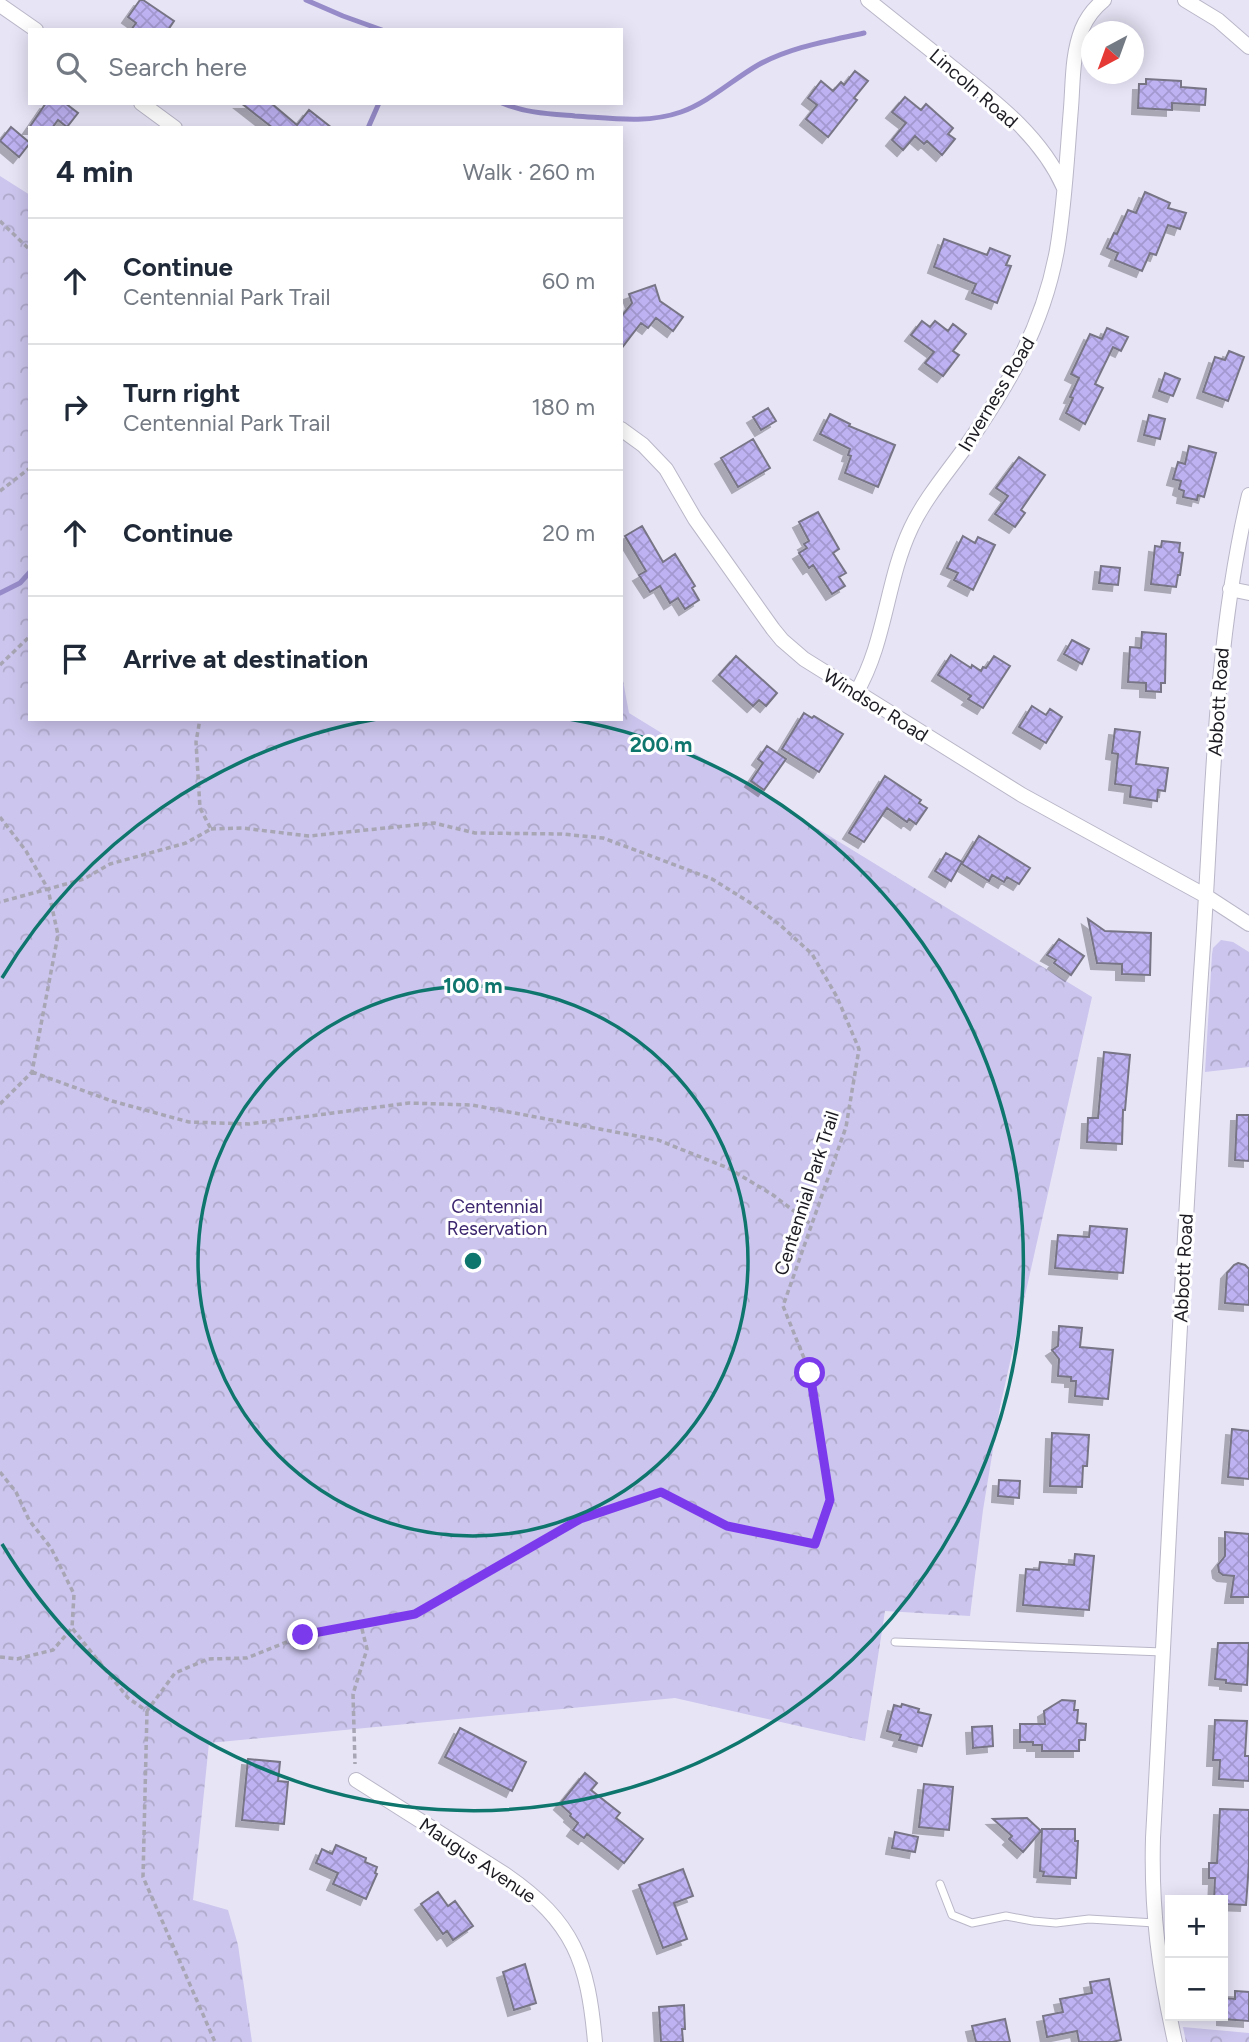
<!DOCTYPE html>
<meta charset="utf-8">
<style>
body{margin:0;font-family:Figtree,sans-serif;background:#f2f2f3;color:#1f2937}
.controls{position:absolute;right:21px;bottom:21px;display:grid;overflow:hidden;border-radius:0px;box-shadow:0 4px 18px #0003}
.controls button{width:63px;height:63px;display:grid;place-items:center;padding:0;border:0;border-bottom:2px solid #e0e1e3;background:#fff;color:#1f2937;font:35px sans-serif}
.compass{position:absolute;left:1081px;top:21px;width:63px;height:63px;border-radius:50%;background:#fff;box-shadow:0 4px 18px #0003;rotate:221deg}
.stop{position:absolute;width:21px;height:21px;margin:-16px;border:5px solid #7c3aed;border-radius:50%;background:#fff}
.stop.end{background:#7c3aed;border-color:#fff;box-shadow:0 2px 7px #0008}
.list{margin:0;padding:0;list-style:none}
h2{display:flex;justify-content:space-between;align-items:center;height:91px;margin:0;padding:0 28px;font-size:30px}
h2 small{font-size:23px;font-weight:400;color:#747a83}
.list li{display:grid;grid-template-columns:46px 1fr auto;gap:21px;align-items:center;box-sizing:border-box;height:126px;padding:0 28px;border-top:2px solid #e0e1e3}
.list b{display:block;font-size:26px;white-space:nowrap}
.list p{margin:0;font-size:23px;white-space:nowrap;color:#747a83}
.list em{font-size:23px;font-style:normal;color:#747a83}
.icon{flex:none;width:38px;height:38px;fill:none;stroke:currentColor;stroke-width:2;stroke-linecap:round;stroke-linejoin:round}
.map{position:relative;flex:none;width:1249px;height:2042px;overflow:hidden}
.search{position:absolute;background:#fff;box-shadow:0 4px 18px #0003;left:28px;top:28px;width:595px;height:77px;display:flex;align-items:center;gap:18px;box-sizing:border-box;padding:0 24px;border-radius:0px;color:#747a83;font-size:26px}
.panel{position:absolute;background:#fff;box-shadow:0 4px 18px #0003;left:28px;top:126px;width:595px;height:595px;border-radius:0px}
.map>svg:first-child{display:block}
.park{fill:url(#park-crowns)}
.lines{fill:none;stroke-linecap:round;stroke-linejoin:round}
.stream{stroke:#978cc9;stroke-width:5}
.building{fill:url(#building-cross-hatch);stroke:#787686;stroke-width:2;filter:url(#shadow)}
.lane-casing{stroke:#b9b7c8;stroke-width:9}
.street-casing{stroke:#b9b7c8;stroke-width:16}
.path{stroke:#a8a5b4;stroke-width:3.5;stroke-dasharray:5 3.5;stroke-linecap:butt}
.lane{stroke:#fff;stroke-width:7}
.street{stroke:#fff;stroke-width:14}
.route{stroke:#7c3aed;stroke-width:9}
.ring{fill:none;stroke:#0f766e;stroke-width:3.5}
.labels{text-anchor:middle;stroke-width:6;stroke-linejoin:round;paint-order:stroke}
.street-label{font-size:19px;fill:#1c1b22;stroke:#fff}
.park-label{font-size:19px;fill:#3c276f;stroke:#fff}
.centre{fill:#0f766e;stroke:#fff;stroke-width:3.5}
.ring-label{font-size:21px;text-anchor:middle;font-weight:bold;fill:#0f766e;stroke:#fff;stroke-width:6;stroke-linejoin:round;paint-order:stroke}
</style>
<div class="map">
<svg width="1249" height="2042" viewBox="0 0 1249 2042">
<defs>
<pattern id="park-crowns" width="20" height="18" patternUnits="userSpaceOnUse" patternTransform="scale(1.75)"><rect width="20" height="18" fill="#ccc5ed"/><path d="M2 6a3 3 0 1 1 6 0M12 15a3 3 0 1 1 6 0" fill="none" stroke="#afa9cb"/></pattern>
<pattern id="building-cross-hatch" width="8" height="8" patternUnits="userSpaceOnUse" patternTransform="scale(1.75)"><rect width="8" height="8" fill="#beb2f2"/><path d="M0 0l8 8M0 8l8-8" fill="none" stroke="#a398cf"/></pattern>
<filter id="shadow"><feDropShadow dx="-6" dy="6" stdDeviation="0" flood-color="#0004"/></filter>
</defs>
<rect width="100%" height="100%" fill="#e7e4f6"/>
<path class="park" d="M0 176 30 195V719H621V670L629 713 1092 997 1000 1407 983 1510 970 1616 885 1611 865 1741 675 1698 209 1743 193 1900 228 1910 238 1945 252 2042H0Z
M1221 940 1233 942 1249 952V1067L1205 1072 1212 954 1213 948Z
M1183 2027 1249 2033V2042H1186Z"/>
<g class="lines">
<path class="stream" d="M306 0 343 16 382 30
M502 103C525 113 551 114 575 116 610 118 647 124 681 112 709 102 732 80 758 65 791 47 828 41 864 33
M368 128 379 103
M0 593 20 583 30 572"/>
</g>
<path class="building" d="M140 0H143L174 21 168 30H131L136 23 128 17Z
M855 71 868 81 854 98 857 100 828 137 806 119 817 105 808 98 821 81 833 91 841 82 844 85Z
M1146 79 1181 81V87L1206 89 1205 105 1172 103V110L1138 108 1139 84H1146Z
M905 97 921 110 926 104 953 128 948 134 955 139 942 155 927 141 924 144 915 136 903 150 892 140 906 123 892 112Z
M46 103H65L78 113 67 127 58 120 52 128H29Z
M241 103H271L297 125 309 110 332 128H273Z
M11 127 30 143 19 157 0 141Z
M1145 192 1170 203 1168 208 1186 213 1180 229 1168 225 1156 255 1150 253 1142 271 1115 260 1118 253 1107 248 1114 233 1117 234 1128 210 1136 213Z
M944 239 987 255 990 248 1010 256 1006 265 1011 266 997 303 972 293 976 284 934 267Z
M655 285 660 301 683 317 673 331 656 318 648 328 641 323 621 349V317L632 303 629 294Z
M922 321 930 327 935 321 948 331 953 324 966 334 953 351 959 355 943 376 925 363 934 352 911 335Z
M1107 328 1128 337 1121 351 1113 347 1095 384 1103 388 1085 424 1066 413 1073 398 1070 397 1079 378 1071 374 1090 334 1102 339Z
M1229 351 1244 357 1228 401 1203 392 1215 357 1225 360Z
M1165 373 1180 379 1173 396 1159 391Z
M768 408 776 421 761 430 753 417Z
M830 414 850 424 849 426 895 445 878 487 845 473 851 456 848 455 850 449 820 434Z
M1149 415 1165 419 1160 439 1144 435Z
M753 439 770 468 738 487 721 458Z
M1189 446 1216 453 1204 497 1198 495 1197 500 1183 497 1184 491 1179 489 1181 481 1173 479 1178 462 1185 464Z
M1019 457 1045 475 1021 510 1025 513 1015 527 995 514 1008 496 996 488Z
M818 512 839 549 833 553 846 573 839 577 845 586 832 594 813 565 809 568 799 553 807 548 804 544 809 541 799 522Z
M642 526 663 562 675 554 695 586 692 588 699 600 685 609 678 598 670 603 660 586 650 592 639 575 646 571 625 536Z
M963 536 975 543 978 537 995 545 973 590 954 580 958 573 947 568Z
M1162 541 1180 543 1179 552 1183 553 1180 575H1178L1176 587 1151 584 1155 546 1161 547Z
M1101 566 1120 568 1118 585 1099 583Z
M1142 632 1166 634 1165 683H1161V692L1146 691V683L1128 682 1130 647 1141 648Z
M1072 640 1089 649 1082 664 1064 654Z
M951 655 971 668 972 665 981 671 983 667 986 668 994 656 1010 666 983 708 968 699 971 696 938 675Z
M736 656 777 693 766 706 759 700 753 706 719 675Z
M1032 706 1046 715 1050 709 1062 717 1046 743 1019 727Z
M804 713 812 718 814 716 843 734 819 772 782 749Z
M1115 729 1140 732 1136 764 1168 768 1165 791 1158 790 1157 801 1130 797 1131 786 1115 784 1118 754 1112 753Z
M767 746 786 759 764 790 751 781 763 763 758 759Z
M885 776 921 800 919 803 927 808 916 824 909 819 907 822 887 808 864 842 849 833Z
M979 836 1030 868 1019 884 1007 877 1004 882 992 875 989 881 962 864Z
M946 853 962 862 951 881 935 871Z
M1088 919 1105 931 1151 933 1150 975 1122 974V964L1097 963Z
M1059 939 1084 956 1071 975 1054 963 1056 960 1047 955Z
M1104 1052 1130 1055 1125 1110H1123L1122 1144 1087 1142 1088 1118H1098Z
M1237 1115H1249V1161L1235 1160Z
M1090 1226 1127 1229 1123 1273 1055 1268 1058 1235 1089 1237Z
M1238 1263 1245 1265 1249 1269V1305L1225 1303 1227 1273 1234 1265Z
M1059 1326 1082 1328 1080 1347 1113 1350 1108 1399 1075 1396 1076 1381H1071V1377L1058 1376 1059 1359 1052 1350 1058 1346Z
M1232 1429 1249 1431V1479L1228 1477Z
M1052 1433 1089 1435 1087 1466H1083L1082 1487 1050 1486Z
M999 1480 1020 1481 1019 1498 998 1496Z
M1225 1532 1249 1534V1597H1231L1234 1576 1223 1575 1219 1572 1218 1565 1225 1556Z
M1075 1554 1094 1556 1089 1610 1023 1605 1026 1569 1039 1570 1040 1562 1074 1565Z
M1218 1643H1249L1247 1685 1226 1683V1680L1215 1679Z
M1062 1700 1075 1701 1074 1710H1078L1077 1723 1086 1724 1085 1740H1079V1751H1042V1745H1033V1742H1020V1724H1045L1044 1711Z
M902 1704 919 1709 918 1712 931 1715 922 1746 899 1740 901 1735 887 1731 894 1705 901 1707Z
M1215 1720 1247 1721 1245 1756H1249V1781L1219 1779 1220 1760H1213Z
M992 1726 993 1746 973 1748 972 1727Z
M460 1728 526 1762 512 1791 445 1757Z
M248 1759 280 1762 278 1781 288 1782 284 1824 242 1820Z
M585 1773 597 1783 591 1790 620 1813 616 1818 643 1839 624 1863 587 1834 584 1838 573 1830 578 1823 570 1816 571 1814 560 1804Z
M924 1784 953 1787 949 1830 919 1827Z
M1220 1809 1249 1810V1864L1246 1905 1223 1904V1900H1214L1215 1878H1209V1863H1217Z
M1027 1818 1041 1831 1023 1852 1009 1839 1012 1836 993 1819Z
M1042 1829H1075V1841H1078L1076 1878 1043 1876 1044 1872 1040 1871Z
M895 1832 918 1837 915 1852 892 1848Z
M336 1845 366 1858 365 1862 377 1867 375 1873 377 1874 366 1899 333 1884 338 1873 316 1863 322 1849 332 1854Z
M683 1869 693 1896 674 1903 687 1939 663 1948 639 1885Z
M438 1892 448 1906 455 1901 473 1926 453 1940 447 1931 443 1934 421 1904Z
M525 1964 536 2003 514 2010 503 1972Z
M1109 1979 1121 2040 1112 2042H1079L1077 2031 1047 2037 1043 2016 1063 2012 1060 1999 1092 1993 1090 1982Z
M1235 1991 1249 1992V2021L1223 2019V1998L1235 1999Z
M684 2005 685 2029H682L683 2042H661L659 2007Z
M1005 2019 1010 2042H976L972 2026Z"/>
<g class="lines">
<defs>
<path id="lane" d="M895 1642 1163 1652
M940 1884 952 1915 972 1923 1006 1916 1033 1921 1056 1923 1089 1919 1155 1923"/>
<path id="street" d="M868 0C894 21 921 42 948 64 992 99 1041 135 1064 188
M1185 0 1218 20 1249 47
M0 5 36 30
M141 103 175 128
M621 429 643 445 666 469 695 519 773 629 782 640 804 659 1022 795 1206 896 1249 924
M1230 589 1249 593
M856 693C886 642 886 581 911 528 924 500 946 474 964 449 1008 386 1043 327 1057 250 1065 203 1067 155 1071 108 1073 82 1072 54 1082 29 1087 17 1094 8 1104 0
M356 1780 506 1875C574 1922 588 1962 595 2042
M1175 2042C1159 1970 1151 1912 1153 1838 1169 1545 1182 1252 1202 959 1213 804 1213 647 1249 495"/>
</defs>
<use href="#lane" class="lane-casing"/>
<use href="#street" class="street-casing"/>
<path class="path" d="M0 221 30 250
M0 491 30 468
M0 665 30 636
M0 817 26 851 48 889 0 902
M211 829 242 828 309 836 434 823 475 833 562 834 603 838 712 879 749 902 779 924 812 954 837 997 859 1049 846 1127 783 1306 810 1373 830 1500 815 1544 727 1526 661 1492 581 1519 415 1614 361 1625
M32 1072 112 1101 189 1122 249 1124 409 1103 472 1105 658 1140 728 1168 773 1195 812 1225
M0 1104 32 1072 58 935 48 889 84 879 110 864 186 843 211 829 200 808 196 742 200 719
M0 1472 16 1492 29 1520 51 1548 74 1594 72 1628 128 1698 147 1711 175 1673 208 1659 247 1658 304 1635 361 1625 367 1649 353 1694 355 1764
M0 1657 17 1659 53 1650 72 1628
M147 1711 143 1877 215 2042"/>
<use href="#lane" class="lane"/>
<use href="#street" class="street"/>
</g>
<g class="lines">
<path class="route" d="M303 1635 415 1614 580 1519 661 1492 727 1526 815 1544 830 1500 810 1373"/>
</g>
<g class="ring">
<circle cx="473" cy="1261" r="275"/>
<path d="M2 978A550 550 0 0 1 377 719M569 719A550 550 0 1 1 2 1544"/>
</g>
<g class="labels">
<g class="street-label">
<text transform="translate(974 88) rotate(41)" y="7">Lincoln Road</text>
<text transform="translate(996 394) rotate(-59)" y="7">Inverness Road</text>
<text transform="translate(1218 702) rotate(-86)" y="7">Abbott Road</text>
<text transform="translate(876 705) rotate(32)" y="7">Windsor Road</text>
<text transform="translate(806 1193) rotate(-72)" y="7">Centennial Park Trail</text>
<text transform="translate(1183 1268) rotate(-87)" y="7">Abbott Road</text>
<text transform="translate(478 1860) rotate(34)" y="7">Maugus Avenue</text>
</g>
<g class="park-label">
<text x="497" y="1213">Centennial<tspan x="497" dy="22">Reservation</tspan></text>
</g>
</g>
<circle cx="473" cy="1261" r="10" class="centre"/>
<g class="ring-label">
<text x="661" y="752">200 m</text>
<text x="473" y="993">100 m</text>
</g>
</svg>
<div class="controls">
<button>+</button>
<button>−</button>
</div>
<svg class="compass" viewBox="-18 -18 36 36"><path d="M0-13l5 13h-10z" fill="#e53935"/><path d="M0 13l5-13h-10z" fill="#747a83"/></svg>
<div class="stop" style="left:810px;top:1373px"></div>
<div class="stop end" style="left:303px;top:1635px"></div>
<div class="search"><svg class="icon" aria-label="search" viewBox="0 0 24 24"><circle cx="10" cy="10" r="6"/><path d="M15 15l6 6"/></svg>Search here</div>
<section class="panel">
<h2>4 min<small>Walk · 260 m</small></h2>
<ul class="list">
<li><svg class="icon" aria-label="ahead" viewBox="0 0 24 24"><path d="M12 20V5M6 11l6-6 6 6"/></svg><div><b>Continue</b><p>Centennial Park Trail</p></div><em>60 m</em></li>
<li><svg class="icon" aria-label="right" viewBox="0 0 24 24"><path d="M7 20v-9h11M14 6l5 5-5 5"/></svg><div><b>Turn right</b><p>Centennial Park Trail</p></div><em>180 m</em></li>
<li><svg class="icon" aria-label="ahead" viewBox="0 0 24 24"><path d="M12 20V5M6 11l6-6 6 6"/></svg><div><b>Continue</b></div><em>20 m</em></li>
<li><svg class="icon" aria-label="arrive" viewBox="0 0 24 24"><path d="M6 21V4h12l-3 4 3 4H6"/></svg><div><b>Arrive at destination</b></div></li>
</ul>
</section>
</div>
